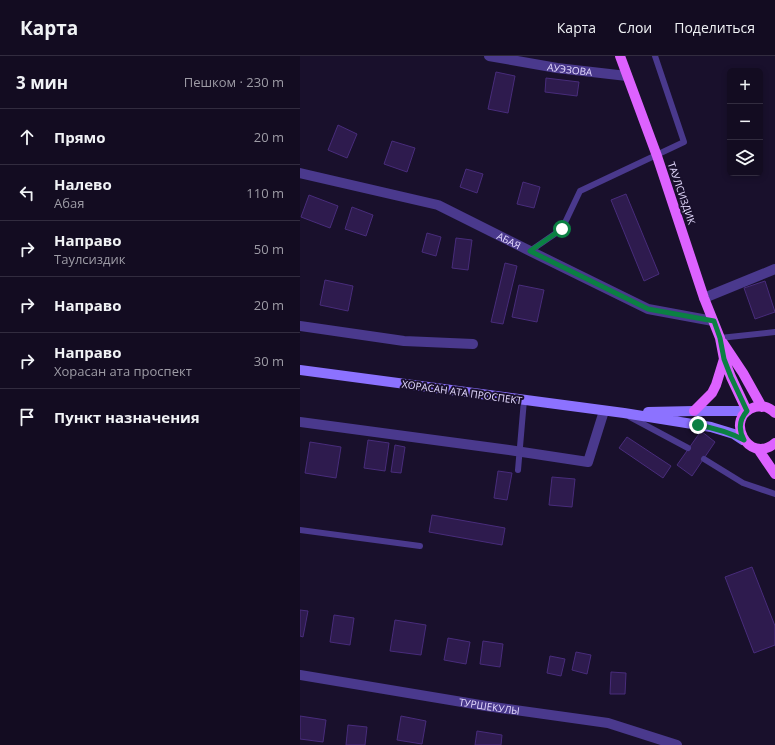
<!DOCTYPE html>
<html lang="ru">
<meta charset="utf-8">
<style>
body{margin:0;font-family:"Open Sans",sans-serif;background:#201a2e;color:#f1f3f6}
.controls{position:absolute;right:12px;top:12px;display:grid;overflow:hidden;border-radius:6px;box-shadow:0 2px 6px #0003}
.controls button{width:36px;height:36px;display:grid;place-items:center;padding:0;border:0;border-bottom:1px solid #322c3f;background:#130c21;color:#f1f3f6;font:20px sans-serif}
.stop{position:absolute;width:12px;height:12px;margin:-9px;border:3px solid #0b8043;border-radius:50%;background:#fff}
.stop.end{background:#0b8043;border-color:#fff;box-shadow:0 1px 4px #0008}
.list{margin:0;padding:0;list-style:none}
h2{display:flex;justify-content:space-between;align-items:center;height:52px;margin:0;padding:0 16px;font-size:17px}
h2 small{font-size:13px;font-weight:400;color:#9d9ba5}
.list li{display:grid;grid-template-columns:26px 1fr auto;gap:12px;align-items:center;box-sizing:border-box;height:56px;padding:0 16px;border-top:1px solid #322c3f}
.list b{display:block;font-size:15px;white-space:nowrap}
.list p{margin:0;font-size:13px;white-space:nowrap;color:#9d9ba5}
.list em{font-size:13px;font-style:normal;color:#9d9ba5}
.icon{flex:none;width:22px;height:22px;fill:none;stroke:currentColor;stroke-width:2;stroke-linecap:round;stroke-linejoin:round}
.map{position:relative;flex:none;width:475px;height:689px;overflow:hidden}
header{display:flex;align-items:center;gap:24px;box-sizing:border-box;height:56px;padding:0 20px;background:#130c21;border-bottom:1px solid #322c3f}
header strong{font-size:19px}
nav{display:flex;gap:22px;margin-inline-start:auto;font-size:14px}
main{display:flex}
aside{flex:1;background:#130c21}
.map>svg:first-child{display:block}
.building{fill:#2e1b4e;stroke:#482c7b}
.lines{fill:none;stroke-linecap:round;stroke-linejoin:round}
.lane{stroke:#4a398d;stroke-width:6}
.street{stroke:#4a398d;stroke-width:10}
.secondary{stroke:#8c72ff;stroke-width:10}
.primary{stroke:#dd62ff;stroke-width:10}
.route{stroke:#0b8043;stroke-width:5}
.labels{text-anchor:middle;stroke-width:4;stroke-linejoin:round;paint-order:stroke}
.street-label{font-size:10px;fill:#e5dbff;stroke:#19102c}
</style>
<header>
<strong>Карта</strong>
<nav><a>Карта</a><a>Слои</a><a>Поделиться</a></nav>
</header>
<main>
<aside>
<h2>3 мин<small>Пешком · 230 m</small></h2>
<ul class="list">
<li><svg class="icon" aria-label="ahead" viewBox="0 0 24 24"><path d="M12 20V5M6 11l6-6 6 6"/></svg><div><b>Прямо</b></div><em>20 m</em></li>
<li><svg class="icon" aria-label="left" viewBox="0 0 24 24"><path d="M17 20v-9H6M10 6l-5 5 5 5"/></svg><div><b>Налево</b><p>Абая</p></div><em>110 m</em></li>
<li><svg class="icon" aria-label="right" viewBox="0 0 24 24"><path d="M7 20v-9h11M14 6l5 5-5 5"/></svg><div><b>Направо</b><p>Таулсиздик</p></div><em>50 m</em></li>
<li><svg class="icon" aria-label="right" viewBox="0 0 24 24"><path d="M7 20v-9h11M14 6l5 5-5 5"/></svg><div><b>Направо</b></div><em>20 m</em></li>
<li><svg class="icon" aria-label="right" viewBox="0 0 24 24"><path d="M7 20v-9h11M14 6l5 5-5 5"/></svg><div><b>Направо</b><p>Хорасан ата проспект</p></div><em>30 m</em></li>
<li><svg class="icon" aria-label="arrive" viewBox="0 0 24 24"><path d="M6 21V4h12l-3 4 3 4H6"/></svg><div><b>Пункт назначения</b></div></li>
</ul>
</aside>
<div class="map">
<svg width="475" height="689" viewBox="0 0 475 689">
<rect width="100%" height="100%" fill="#19102c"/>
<path class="building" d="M196 16 215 20 208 57 188 53Z
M246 22 279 26 277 40 245 36Z
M38 69 57 78 47 102 28 94Z
M92 85 115 92 107 116 84 108Z
M166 113 183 118 177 137 160 131Z
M223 126 240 131 234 152 217 148Z
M326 138 359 218 344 225 311 144Z
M9 139 38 150 30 172 1 161Z
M52 151 73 159 66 180 45 173Z
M127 177 141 181 136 200 122 196Z
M156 182 172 184 168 214 152 212Z
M205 207 217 210 203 268 191 266Z
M25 224 53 230 48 255 20 249Z
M465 225 475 256 455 263 444 232Z
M219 229 244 234 237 266 212 261Z
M401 375 415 386 392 420 377 409Z
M327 381 371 410 363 422 319 392Z
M68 384 89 387 85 415 64 412Z
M10 386 41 391 36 422 5 417Z
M95 389 105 391 101 417 91 416Z
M198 415 212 417 207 444 194 442Z
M252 421 275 423 272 451 249 449Z
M132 459 205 472 202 489 129 476Z
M452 511 475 570V589L454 597 425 521Z
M0 554 8 555 3 581 0 580Z
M34 559 54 562 50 589 30 586Z
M95 564 126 569 121 599 90 595Z
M148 582 170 586 166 608 144 604Z
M183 585 203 588 200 611 180 608Z
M276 596 291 599 287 618 272 614Z
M250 600 265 603 261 620 247 617Z
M311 616 326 617 325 638H310Z
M0 660 26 664 23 686 0 683Z
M101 660 126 665 122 688 97 684Z
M48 669 67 671 65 689H46Z
M177 675 202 679 201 689H175Z"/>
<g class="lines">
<path class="lane" d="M230 195 262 173 280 135 384 86 355 0
M420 282 475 276
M330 361 388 392
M404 403 443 427 475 438
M218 414 224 344
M0 474 120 490"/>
<g class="street">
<path id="s1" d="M189 0 257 12 327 20"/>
<path id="s2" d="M0 117 138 149 230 195 348 253 413 265"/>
<path d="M404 242 475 213"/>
<path d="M0 270 104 285 173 288"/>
<path d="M0 366 209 394 288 406 304 355"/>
<path id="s3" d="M0 619 186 650 308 667 377 689"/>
</g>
<path class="secondary" d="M0 314 324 357 411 371 434 378 443 384
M348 356 394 355H447"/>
<path class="primary" d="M320 0 357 100 404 242 420 282 424 303 431 321 447 355
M423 287 443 317 462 351
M394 355 412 337 416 329 424 303
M475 357C469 351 462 349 455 351 423 360 448 410 475 387
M458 393 475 418"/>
</g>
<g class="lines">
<path class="route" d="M262 173 230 195 348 253 414 265 420 282 424 303 431 321 447 355C439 364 438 373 444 384 429 376 414 372 398 369"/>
</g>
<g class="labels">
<g class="street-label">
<text dy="4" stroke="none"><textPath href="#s1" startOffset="82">АУЭЗОВА</textPath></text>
<text transform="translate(382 137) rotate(71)" y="4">ТАУЛСИЗДИК</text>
<text dy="4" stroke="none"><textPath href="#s2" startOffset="221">АБАЯ</textPath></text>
<text transform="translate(162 336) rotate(8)" y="4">ХОРАСАН АТА ПРОСПЕКТ</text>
<text dy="4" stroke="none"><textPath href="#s3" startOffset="192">ТУРШЕКУЛЫ</textPath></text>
</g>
</g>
</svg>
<div class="controls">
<button>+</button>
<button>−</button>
<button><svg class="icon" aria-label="layers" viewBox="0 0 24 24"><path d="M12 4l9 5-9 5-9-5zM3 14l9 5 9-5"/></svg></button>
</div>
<div class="stop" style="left:262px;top:173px"></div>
<div class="stop end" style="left:398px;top:369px"></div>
</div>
</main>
